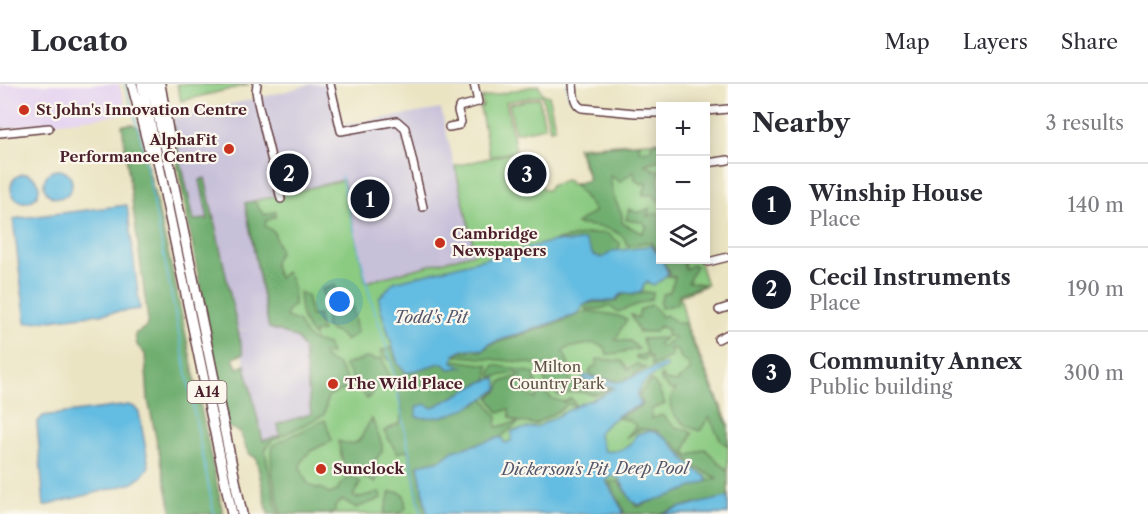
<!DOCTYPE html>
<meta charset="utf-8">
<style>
body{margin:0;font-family:"Libre Caslon Text",serif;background:#f2f2f3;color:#2b2b33}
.controls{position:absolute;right:18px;top:18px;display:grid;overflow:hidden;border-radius:0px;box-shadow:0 3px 15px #0003}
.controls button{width:54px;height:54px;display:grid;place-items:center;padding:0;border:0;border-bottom:2px solid #e1e1e2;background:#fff;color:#2b2b33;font:30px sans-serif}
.you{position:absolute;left:340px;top:218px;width:21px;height:21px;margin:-15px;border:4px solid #fff;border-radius:50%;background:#1a73e8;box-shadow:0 0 0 9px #1a73e833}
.badge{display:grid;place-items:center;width:39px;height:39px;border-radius:50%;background:#111827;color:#fff;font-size:20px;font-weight:700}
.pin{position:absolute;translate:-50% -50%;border:3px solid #fff;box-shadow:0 2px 6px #0006}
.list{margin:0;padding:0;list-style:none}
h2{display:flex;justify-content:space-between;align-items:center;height:78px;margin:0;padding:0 24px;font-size:26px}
h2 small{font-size:20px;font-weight:400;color:#7c7c81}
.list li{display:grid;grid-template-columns:39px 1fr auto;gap:18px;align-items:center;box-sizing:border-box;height:84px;padding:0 24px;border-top:2px solid #e1e1e2}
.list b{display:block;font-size:22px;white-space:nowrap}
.list p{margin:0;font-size:20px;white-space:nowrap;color:#7c7c81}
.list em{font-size:20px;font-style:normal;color:#7c7c81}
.icon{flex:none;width:33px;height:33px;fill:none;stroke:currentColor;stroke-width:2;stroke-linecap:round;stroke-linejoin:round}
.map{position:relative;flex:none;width:728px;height:430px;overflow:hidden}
header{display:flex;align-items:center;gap:36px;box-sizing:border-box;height:84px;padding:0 30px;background:#fff;border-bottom:2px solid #e1e1e2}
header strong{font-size:28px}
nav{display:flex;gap:33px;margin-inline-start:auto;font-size:21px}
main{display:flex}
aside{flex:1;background:#fff}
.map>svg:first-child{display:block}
.built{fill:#e5d3f1}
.industrial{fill:#c7c0d9}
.green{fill:#8aca81;stroke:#6a7456;stroke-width:1.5}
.forest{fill:#6fae6f;stroke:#5c664d;stroke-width:1.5}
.water{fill:#64bce1;stroke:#576e86;stroke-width:1.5}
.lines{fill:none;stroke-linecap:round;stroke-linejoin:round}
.stream{stroke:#64bce1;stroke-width:1.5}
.minor-casing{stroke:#623d42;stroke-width:10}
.highway-casing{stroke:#623d42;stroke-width:12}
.minor{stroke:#fff;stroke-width:7}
.highway{stroke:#fff;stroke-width:9}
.poi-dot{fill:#c8321e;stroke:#fbf7ec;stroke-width:2}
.labels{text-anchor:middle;stroke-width:4.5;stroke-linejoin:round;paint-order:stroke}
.shield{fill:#fbf7ec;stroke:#7f6065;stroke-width:1.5}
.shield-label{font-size:14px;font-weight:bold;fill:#4a1f2b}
.poi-label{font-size:15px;font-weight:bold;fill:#4a1f2b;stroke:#fbf7ec;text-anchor:start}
.park-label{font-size:15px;fill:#5d5245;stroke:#fbf7ec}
.water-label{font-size:16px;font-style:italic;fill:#53566b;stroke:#fbf7ec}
</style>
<header>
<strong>Locato</strong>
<nav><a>Map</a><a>Layers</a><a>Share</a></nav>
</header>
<main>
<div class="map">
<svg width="728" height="430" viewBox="0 0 728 430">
<rect width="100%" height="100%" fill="#fbf7ec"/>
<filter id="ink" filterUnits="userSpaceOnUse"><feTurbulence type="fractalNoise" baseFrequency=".0167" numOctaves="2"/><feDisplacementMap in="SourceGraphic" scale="12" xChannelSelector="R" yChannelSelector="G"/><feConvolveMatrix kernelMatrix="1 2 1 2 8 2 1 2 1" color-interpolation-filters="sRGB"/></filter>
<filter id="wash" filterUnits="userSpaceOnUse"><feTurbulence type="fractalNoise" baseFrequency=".008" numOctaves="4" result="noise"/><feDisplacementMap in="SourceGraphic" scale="24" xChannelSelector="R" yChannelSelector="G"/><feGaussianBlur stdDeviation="1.35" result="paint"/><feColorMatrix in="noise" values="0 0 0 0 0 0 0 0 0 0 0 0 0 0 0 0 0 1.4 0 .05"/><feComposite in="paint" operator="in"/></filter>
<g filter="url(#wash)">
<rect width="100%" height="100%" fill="#ebe4c3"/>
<path class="built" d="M0 0H119L128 30 0 45Z"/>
<path class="industrial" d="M311 0H332L343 41 441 25 475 169 366 198 343 96 245 119 269 244 283 248 298 255 304 267 311 330 279 339 280 351 263 357 237 247 254 245 237 246 214 135 194 136 172 34 279 9Z"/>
<path class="green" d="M177 0H245L248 1 181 17Z
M538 1 543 10 549 12 555 44 550 45 542 11 506 18 516 67 490 73 480 23 483 22 481 14Z
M539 14 545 43 515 49 509 20Z
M660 57V176H699L707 201 680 212 688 245 728 339V430H272L263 357 280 351 278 340 311 330 304 266 298 255 283 248 269 244 245 119 343 96 366 198 475 169 455 82 515 68 519 96 538 93 542 104 545 106H548L551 101 557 100 565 96 569 97 570 101 589 96 577 63Z"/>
<path class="forest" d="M133 40 139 45 174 194 223 430H172L148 316 145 270 137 261 135 250 146 243 148 236 122 41Z
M170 42H173L194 136 208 135 200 96 205 94 243 270 233 274 237 284 245 281 263 357 280 351 278 340 311 330 304 266 298 255 283 248 269 244 245 119 254 117 260 126 265 131 276 127V132L266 137 265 142 274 148 280 168C272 179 273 182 279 194L286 188C294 197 294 209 294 221L287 227 286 233 298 237C306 253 309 258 327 260L331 270 323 269 324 274 338 281 351 303 328 312 324 331 271 357 265 367 278 430H268L256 374 248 369 240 348 227 343Z
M660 58V76L645 80 656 87 660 86V119L654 111H643L647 99 642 100 635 96 634 87 620 98 610 91 613 111 622 131V139L642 149 647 143 642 138 626 136 629 124C637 131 641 128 650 124L647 132 657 129 660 130V173L652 159 644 158 628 162C621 141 594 143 576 140L595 127 575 101 589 96 580 65 640 59 639 67 651 66 652 59Z
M606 149 620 159 619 167H613L603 174 593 171 585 156 572 158 554 157 586 150Z
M662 176H690L683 179 686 185 692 181 696 182 688 198 705 200 679 210 678 220 661 224 660 219 663 210 670 208 675 193 667 192 670 189Z
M335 201 339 211 352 220 357 249 346 257 341 251 326 244V229L332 226 321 206Z
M299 208 307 211 311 232 319 231V241L322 247 314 249V253C300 237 301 228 299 208Z
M645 208 653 209 652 215 618 228 609 222 600 225H586L584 221 594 218H615L622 211 627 210 632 211Z
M651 221 658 227 661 233 666 231 678 239H684L728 342V362L721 357 709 333 700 347C686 343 666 331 671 313 672 310 675 307 676 305L671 306 661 297V291L665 296 676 298 690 287 689 279 683 277 676 265H670L673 272 652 282 650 272 644 276 636 274 637 272 647 270 642 255 665 254 658 260 661 263 676 254 666 251 668 246 659 242 655 248H639L631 231 638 234 640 226Z
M587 227 614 231 627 235 615 256 630 257 639 265 607 271 605 263 594 259 568 264 563 267 570 283V300L580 296 611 303C594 316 590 307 573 308 568 309 563 311 559 312L547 303 544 292 549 282 521 278 461 272H455L460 268 483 267 489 261 560 238Z
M393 263 398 280 407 289 440 279H444L450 285 462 283 453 280V276L488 281V296L482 298 416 333 476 320 484 314 497 333 496 343 519 338 510 334 509 325 499 329 489 314 498 306 501 298 521 291 515 289 491 293V287L494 281 534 289 536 301 526 309 535 315 541 306 553 315 564 318 571 314 576 322 567 320 562 325 535 340 519 338 501 353 453 367 441 376 418 381 427 430H421L408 366 397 369 384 347 400 339 402 326 391 277 383 271 381 267Z
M369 273 375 276 382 274 389 292 367 315 344 281Z
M597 275 622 277 628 285 637 280 646 284 635 289 634 294H627L623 299 607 295H596L589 288 592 283 597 282Z
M651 296 658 304 665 320 652 325 651 335 662 331 675 343 685 345 692 349 685 367 689 372 705 365 728 387V430H694L696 419 658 430H623L624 426 609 398 618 397 637 423 684 404 717 394 695 383 674 359 659 356 657 346 640 345 626 354 636 342 629 336 617 334 643 321 639 311Z
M372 335 382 360V368L376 375V382L378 391 375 399C367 393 351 389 345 381 341 375 340 364 338 357 364 366 359 351 372 335Z
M325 336 332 357C317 364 306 366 300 382 303 391 306 402 317 404 323 405 325 406 330 410L337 407 340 401 350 392 361 398 353 412 357 414 379 408 382 414 356 424 343 416 335 422V427L326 430H281L272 388 271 367 273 362 279 358Z
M390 408H399L404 411 406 424 398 430H384Z"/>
<path class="water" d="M44 100a14 14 0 1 1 28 0a14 14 0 1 1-28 0Z
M11 104a14 14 0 1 1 28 0a14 14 0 1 1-28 0Z
M127 121 140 225 26 239 13 135Z
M585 156 593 171 602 174 613 167 631 165 651 161 662 176 668 189 662 196 653 201 647 198 644 201 642 207 631 210 625 209 620 211 615 216 612 217H593L583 221 581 226 575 231 489 260 483 266C473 263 462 265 454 271L453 279 463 283 449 285 444 279H440L407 289 398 280 380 223 379 214 394 198 554 157 572 158Z
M665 280 667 283C656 289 637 299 637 314L642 320C636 323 630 325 624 328 614 333 606 341 598 349L604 367C618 369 631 364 636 351 660 337 675 365 690 381 694 386 701 389 706 392L708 397 675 410 638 421 631 416 619 394 612 392 606 397 623 427 622 430H427L418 381 441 376 453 367 501 353 505 359 511 357 512 347 539 342 580 320 603 311 610 306 613 305 614 303 584 296 583 291 616 298 623 297Z
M496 294 498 305C472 323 448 337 416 333V323L425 320 432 324 482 298Z
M129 321 134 323 139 328 149 382C146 388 139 396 133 399L44 422 37 339 43 332Z
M728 413V430H662L682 423Z"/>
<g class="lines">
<path class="stream" d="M125 0 141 54 214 430
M567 0 569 14
M341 92 370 212 391 277 395 295 421 430"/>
</g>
</g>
<g filter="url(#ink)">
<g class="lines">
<defs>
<path id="minor" d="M257 0 256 7 258 19 281 115
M330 0 341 47 397 37 405 44 423 123
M573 0C574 9 573 20 582 24L635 29H660
M706 27 728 25
M449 43 459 41 461 38 458 27 459 23 478 18 474 0
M0 49 49 44
M707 79 728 76
M708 178 728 173
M719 226 728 223
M718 255 728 250"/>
<path id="highway" d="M132 0 150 68
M142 0 232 430
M151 0 170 83 242 430
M160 0 172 69"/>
</defs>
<use href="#minor" class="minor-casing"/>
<use href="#highway" class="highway-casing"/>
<use href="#minor" class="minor"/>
<use href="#highway" class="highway"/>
</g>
</g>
<g class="poi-dot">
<circle cx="24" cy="26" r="6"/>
<circle cx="229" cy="65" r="6"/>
<circle cx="440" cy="159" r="6"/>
<circle cx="333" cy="300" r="6"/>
<circle cx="321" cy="385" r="6"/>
</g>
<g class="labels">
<rect class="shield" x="187.5" y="297" width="39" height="22" rx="4.5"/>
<g class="shield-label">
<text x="207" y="313">A14</text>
</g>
<g class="poi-label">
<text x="36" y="31">St John's Innovation Centre</text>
<text x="217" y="61" text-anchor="end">AlphaFit<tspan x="217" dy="17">Performance Centre</tspan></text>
<text x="452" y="155">Cambridge<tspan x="452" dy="17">Newspapers</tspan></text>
<text x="345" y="305">The Wild Place</text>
<text x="333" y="390">Sunclock</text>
</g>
<g class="park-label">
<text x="557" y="288">Milton<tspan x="557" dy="17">Country Park</tspan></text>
</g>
<g class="water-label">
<text x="431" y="239">Todd's Pit</text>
<text x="652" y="390">Deep Pool</text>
<text x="555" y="391">Dickerson's Pit</text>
</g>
</g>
</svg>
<div class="controls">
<button>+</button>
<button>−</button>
<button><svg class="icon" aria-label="layers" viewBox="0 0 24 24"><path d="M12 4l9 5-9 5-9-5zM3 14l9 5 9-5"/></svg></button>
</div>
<div class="you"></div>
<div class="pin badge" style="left:370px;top:115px">1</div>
<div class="pin badge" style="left:289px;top:89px">2</div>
<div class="pin badge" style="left:527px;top:90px">3</div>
</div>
<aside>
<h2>Nearby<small>3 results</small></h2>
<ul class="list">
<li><span class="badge">1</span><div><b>Winship House</b><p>Place</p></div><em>140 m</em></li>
<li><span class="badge">2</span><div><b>Cecil Instruments</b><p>Place</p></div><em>190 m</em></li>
<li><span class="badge">3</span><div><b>Community Annex</b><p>Public building</p></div><em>300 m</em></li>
</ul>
</aside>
</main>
